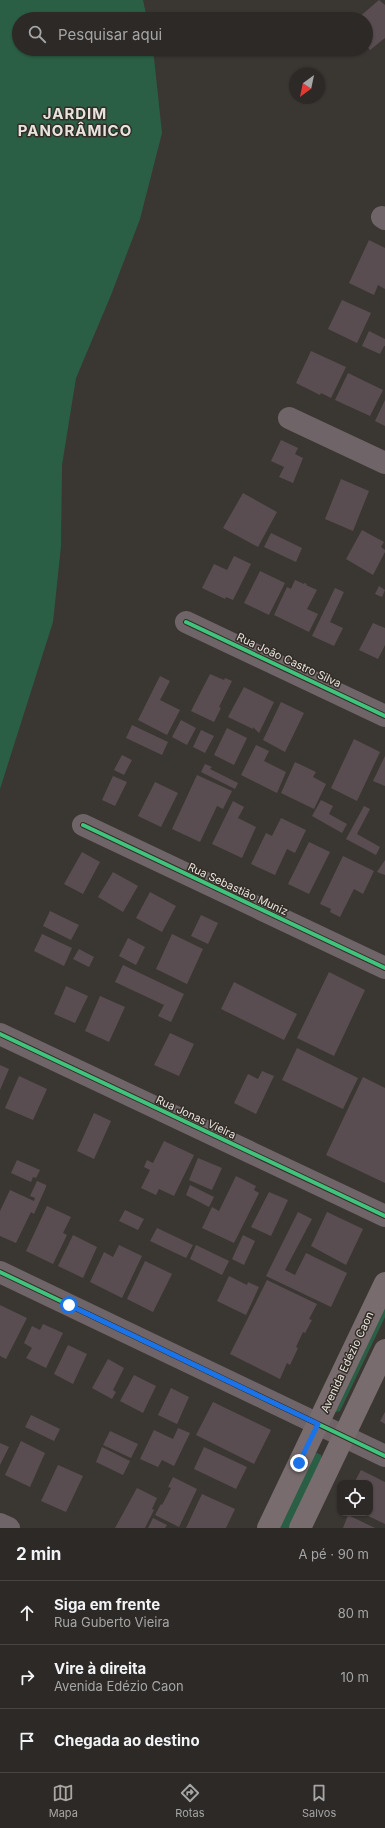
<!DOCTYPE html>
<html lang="pt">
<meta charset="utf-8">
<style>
body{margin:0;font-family:Inter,sans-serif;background:#383532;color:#f1f3f6}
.controls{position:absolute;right:12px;bottom:12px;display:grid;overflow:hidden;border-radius:8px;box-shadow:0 1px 3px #0004}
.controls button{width:36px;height:36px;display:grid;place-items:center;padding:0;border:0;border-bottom:1px solid #484543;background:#2c2926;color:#f1f3f6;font:20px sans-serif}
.compass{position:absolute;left:289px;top:68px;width:36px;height:36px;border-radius:50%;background:#2c2926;box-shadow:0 1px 3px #0004;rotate:213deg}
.stop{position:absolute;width:12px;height:12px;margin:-9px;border:3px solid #1a73e8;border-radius:50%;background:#fff}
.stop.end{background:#1a73e8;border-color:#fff;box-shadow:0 1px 4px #0008}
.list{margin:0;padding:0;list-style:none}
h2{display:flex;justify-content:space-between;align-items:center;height:52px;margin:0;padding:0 16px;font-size:17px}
h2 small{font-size:13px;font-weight:400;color:#a6a6a7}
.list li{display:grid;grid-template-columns:26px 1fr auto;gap:12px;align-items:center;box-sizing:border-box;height:64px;padding:0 16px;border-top:1px solid #484543}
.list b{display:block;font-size:15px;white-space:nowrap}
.list p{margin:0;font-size:13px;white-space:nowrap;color:#a6a6a7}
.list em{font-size:13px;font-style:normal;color:#a6a6a7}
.icon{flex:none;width:22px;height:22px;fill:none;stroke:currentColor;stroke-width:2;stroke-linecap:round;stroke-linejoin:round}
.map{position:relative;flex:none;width:385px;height:1528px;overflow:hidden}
.search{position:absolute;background:#2c2926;box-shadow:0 1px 3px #0004;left:12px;right:12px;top:12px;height:44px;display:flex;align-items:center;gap:10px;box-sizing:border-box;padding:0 14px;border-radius:22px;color:#a6a6a7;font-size:15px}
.sheet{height:244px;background:#2c2926}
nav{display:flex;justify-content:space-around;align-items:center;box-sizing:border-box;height:56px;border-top:1px solid #484543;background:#2c2926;font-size:11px;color:#a6a6a7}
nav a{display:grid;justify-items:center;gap:2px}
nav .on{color:#aaa7a3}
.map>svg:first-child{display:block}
.green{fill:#2b5f45}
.building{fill:#594d51}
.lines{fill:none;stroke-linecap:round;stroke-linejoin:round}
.minor{stroke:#6f6467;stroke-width:22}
.major{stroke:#786c6e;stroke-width:22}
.cycleway-casing{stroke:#332d26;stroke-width:6}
.cycleway{stroke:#40c37c;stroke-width:4}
.route{stroke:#1a73e8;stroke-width:5}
.labels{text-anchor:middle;stroke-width:3;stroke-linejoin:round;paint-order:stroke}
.street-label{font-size:11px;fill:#e7e3df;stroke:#332d26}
.district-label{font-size:15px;font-weight:bold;letter-spacing:1px;fill:#e7e3df;stroke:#332d26}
</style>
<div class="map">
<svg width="385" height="1528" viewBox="0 0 385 1528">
<rect width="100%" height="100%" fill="#3a3733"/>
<path class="green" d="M0 0H143L147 19H19V49H153L162 133 140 219 111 295 76 378 62 465 61 546 53 622 0 789Z
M385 1294V1317L340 1411 336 1412 332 1411Z
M317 1453 321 1455 322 1459 289 1528H278L313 1455Z"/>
<path class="building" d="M379 0 385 5V38L370 50 366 45V19H357Z
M369 240 385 248V289L378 285 374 295 349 283Z
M342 300 371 313 357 343 328 329Z
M369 331 385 339V346H384L380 354 362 346Z
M311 351 346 367 331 398 321 393 320 395 296 383Z
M348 373 383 390 370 416 335 400Z
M385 400V426L375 421Z
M281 440 298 448 295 454 303 458 293 483 279 477 284 467 271 461Z
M341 479 369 491 353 531 325 519Z
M243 493 277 512 258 547 223 528Z
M362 530 384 542 381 547 385 550V552L373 575 346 559Z
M271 533 302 548 296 562 264 547Z
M234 556 251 564 233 600 226 597 225 599 202 588 214 564 227 570Z
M260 571 285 583 269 615 244 603Z
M295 580 304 584V583L307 584 306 585 317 590 307 609 318 614 309 632 274 615 287 587 291 589Z
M379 586 385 590 382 597 375 594Z
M335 588 344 592 330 622 343 628 334 646 312 636Z
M373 623 385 628V645L378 659 359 650Z
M210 674 224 680 225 678 232 681 219 707 221 708 214 722 191 711Z
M160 676 170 681 160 700 180 710 167 735 138 720Z
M244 687 274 702 259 733 253 727V729L228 717Z
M281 702 304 713 285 752 263 740Z
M181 720 196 728 187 745 172 737Z
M132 725 168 742 162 755 126 738Z
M227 728 247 738 234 765 214 755Z
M201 730 214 736 205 753 193 747Z
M354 739 380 752 357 801 331 788Z
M256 745 269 751 264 761 286 772 277 793 241 775Z
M122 755 132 760 124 775 114 770Z
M385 756V786L373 781Z
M295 762 316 772 313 777 326 784 314 809 281 793Z
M205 764 212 767 210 769 238 783 235 789 201 772Z
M197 775 232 791 223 809 217 806 200 842 172 829Z
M113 776 127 782 115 806 102 800Z
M155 782 178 793 161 827 138 816Z
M321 800 333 806 329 814 347 824 342 833 312 816Z
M233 801 244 807 238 818 256 827 242 858 212 844Z
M364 806 370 809 357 834 380 847 376 855 346 839Z
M281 818 306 830 295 853 287 849 275 875 251 864 266 833 272 836Z
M309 842 330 852 309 894 288 884Z
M82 852 100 862 83 894 64 884Z
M343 856 374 871 363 894 354 889 340 917 330 912 331 909 320 904Z
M385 860V875L377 872Z
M113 872 138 886 123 912 98 897Z
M150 892 176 906 162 932 136 918Z
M50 911 79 925 71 940 43 926Z
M201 915 218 923 208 944 191 936Z
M42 934 72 948 64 966 34 951Z
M172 934 203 949 187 984 156 969Z
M128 938 145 947 136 965 119 956Z
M79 949 94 957 89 967 73 959Z
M123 965 184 994 171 1022 158 1016 164 1005 115 982Z
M329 972 365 990 334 1056 297 1038Z
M234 982 297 1014 284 1040 221 1009Z
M66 986 88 996 75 1023 54 1014Z
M100 996 125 1007 109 1042 85 1031Z
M170 1033 194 1044 179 1076 154 1065Z
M297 1048 358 1078 343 1109 282 1080Z
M0 1065 9 1069 0 1090Z
M262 1071 274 1076 256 1114 234 1103 248 1074 258 1079Z
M19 1076 47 1089 33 1120 5 1108Z
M363 1077 385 1088V1183L326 1155Z
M94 1113 111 1121 94 1159 77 1151Z
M164 1141 194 1155 174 1196 159 1189 156 1195 141 1188 150 1170 144 1167 147 1160 153 1163Z
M198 1158 222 1168 212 1190 189 1180Z
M17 1160 40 1170 36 1178 33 1177 31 1182 11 1173Z
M236 1176 256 1186 254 1190 259 1193 234 1243 202 1228 212 1207 219 1211Z
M37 1181 46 1185V1187L34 1214 31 1212 16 1243 0 1236V1211L10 1190 34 1201 35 1198 30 1196Z
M190 1185 214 1197 209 1207 186 1195Z
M269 1192 288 1200 271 1236 251 1227Z
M47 1206 71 1217 63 1233 67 1235 53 1264 26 1251Z
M125 1210 144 1219 138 1230 119 1221Z
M298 1212 312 1219 285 1270 295 1275 306 1253 347 1273 331 1307 266 1276Z
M327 1212 363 1229 346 1265 311 1246Z
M157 1228 193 1245 186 1258 150 1241Z
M73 1235 97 1247 83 1278 58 1266Z
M243 1235 255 1241 244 1265 232 1259Z
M119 1245 142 1256 122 1298 90 1282 104 1252 113 1257Z
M196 1245 229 1261 222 1275 190 1259Z
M145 1261 172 1274 153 1312 127 1299Z
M229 1276 247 1285 248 1282 259 1287 246 1315 217 1301Z
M267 1280 317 1304 309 1319 312 1320 305 1333 303 1332 296 1347 298 1348 290 1365 287 1363 280 1379 230 1354Z
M0 1305 27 1318 6 1359 0 1356Z
M43 1324 63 1333 46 1368 26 1358 32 1348 24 1343 32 1326 40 1330Z
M68 1345 87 1354 73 1384 54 1374Z
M108 1359 124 1368 113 1390 116 1392 112 1399 92 1388Z
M134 1375 156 1386 143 1413 120 1401Z
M171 1388 189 1397 177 1424 158 1415Z
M213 1402 271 1430 254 1464 196 1435Z
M385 1412V1424L380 1421Z
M31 1415 60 1429 54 1441 25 1427Z
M178 1428 190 1433 174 1466 162 1460 158 1467 140 1459 154 1430 173 1439Z
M110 1431 138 1444 131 1458 103 1445Z
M21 1441 45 1453 30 1487 5 1475Z
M0 1443 9 1447 0 1465Z
M102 1447 130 1461 123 1475 96 1462Z
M204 1447 247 1467 236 1489 194 1469Z
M58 1465 83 1476 66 1512 41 1501Z
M361 1470 385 1482V1524L362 1513H370V1483H354Z
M173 1477 197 1489 179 1527 155 1515 161 1504 162 1505 171 1488 168 1487Z
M137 1488 157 1498 152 1509 154 1510 145 1528H115Z
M202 1494 235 1509 226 1528H186Z
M348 1515 375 1528H343Z
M153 1518 167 1525 165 1528H148Z"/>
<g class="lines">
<path class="minor" d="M382 217 385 219
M289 418 385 463
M186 622 385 716
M83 825 385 968
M0 1034 385 1216
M0 1272 385 1456
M0 1524 9 1528"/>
<path class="major" d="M268 1528 385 1283
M300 1528 385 1350"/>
<defs>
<path id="cycleway" d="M186 622 385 716
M83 825 385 968
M0 1034 385 1216
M0 1272 385 1456"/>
</defs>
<use href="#cycleway" class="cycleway-casing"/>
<use href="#cycleway" class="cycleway"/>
</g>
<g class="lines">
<path class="route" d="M69 1305 318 1424 299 1463"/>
</g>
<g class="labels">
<g class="street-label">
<text transform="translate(289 660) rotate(25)" y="4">Rua João Castro Silva</text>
<text transform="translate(238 889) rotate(25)" y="4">Rua Sebastião Muniz</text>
<text transform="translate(196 1117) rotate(25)" y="4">Rua Jonas Vieira</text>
<text transform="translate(347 1362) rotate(-65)" y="4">Avenida Edézio Caon</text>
</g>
<g class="district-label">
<text x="75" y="119">JARDIM<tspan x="75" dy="17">PANORÂMICO</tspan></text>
</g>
</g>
</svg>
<div class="controls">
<button><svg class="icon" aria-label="locate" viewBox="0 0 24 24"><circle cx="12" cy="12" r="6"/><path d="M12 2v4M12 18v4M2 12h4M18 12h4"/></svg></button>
</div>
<svg class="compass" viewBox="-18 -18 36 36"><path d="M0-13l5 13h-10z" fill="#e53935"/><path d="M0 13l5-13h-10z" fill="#a6a6a7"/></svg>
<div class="stop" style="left:69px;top:1305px"></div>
<div class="stop end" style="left:299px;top:1463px"></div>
<div class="search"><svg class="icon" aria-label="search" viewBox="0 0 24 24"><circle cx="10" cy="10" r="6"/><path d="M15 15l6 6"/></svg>Pesquisar aqui</div>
</div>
<section class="sheet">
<h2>2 min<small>A pé · 90 m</small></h2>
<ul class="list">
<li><svg class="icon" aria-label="ahead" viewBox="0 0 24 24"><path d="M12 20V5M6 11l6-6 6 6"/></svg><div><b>Siga em frente</b><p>Rua Guberto Vieira</p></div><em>80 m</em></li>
<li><svg class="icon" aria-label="right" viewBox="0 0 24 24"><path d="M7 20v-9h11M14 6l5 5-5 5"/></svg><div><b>Vire à direita</b><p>Avenida Edézio Caon</p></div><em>10 m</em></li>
<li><svg class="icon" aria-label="arrive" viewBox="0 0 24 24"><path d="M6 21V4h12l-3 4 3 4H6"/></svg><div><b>Chegada ao destino</b></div></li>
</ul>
</section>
<nav>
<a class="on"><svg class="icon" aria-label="map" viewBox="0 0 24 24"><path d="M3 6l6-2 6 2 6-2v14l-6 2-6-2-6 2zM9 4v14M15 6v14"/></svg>Mapa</a>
<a><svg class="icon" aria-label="directions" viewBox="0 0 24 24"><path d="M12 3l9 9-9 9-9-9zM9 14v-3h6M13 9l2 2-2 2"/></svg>Rotas</a>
<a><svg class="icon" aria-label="saved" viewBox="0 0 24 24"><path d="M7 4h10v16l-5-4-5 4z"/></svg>Salvos</a>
</nav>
